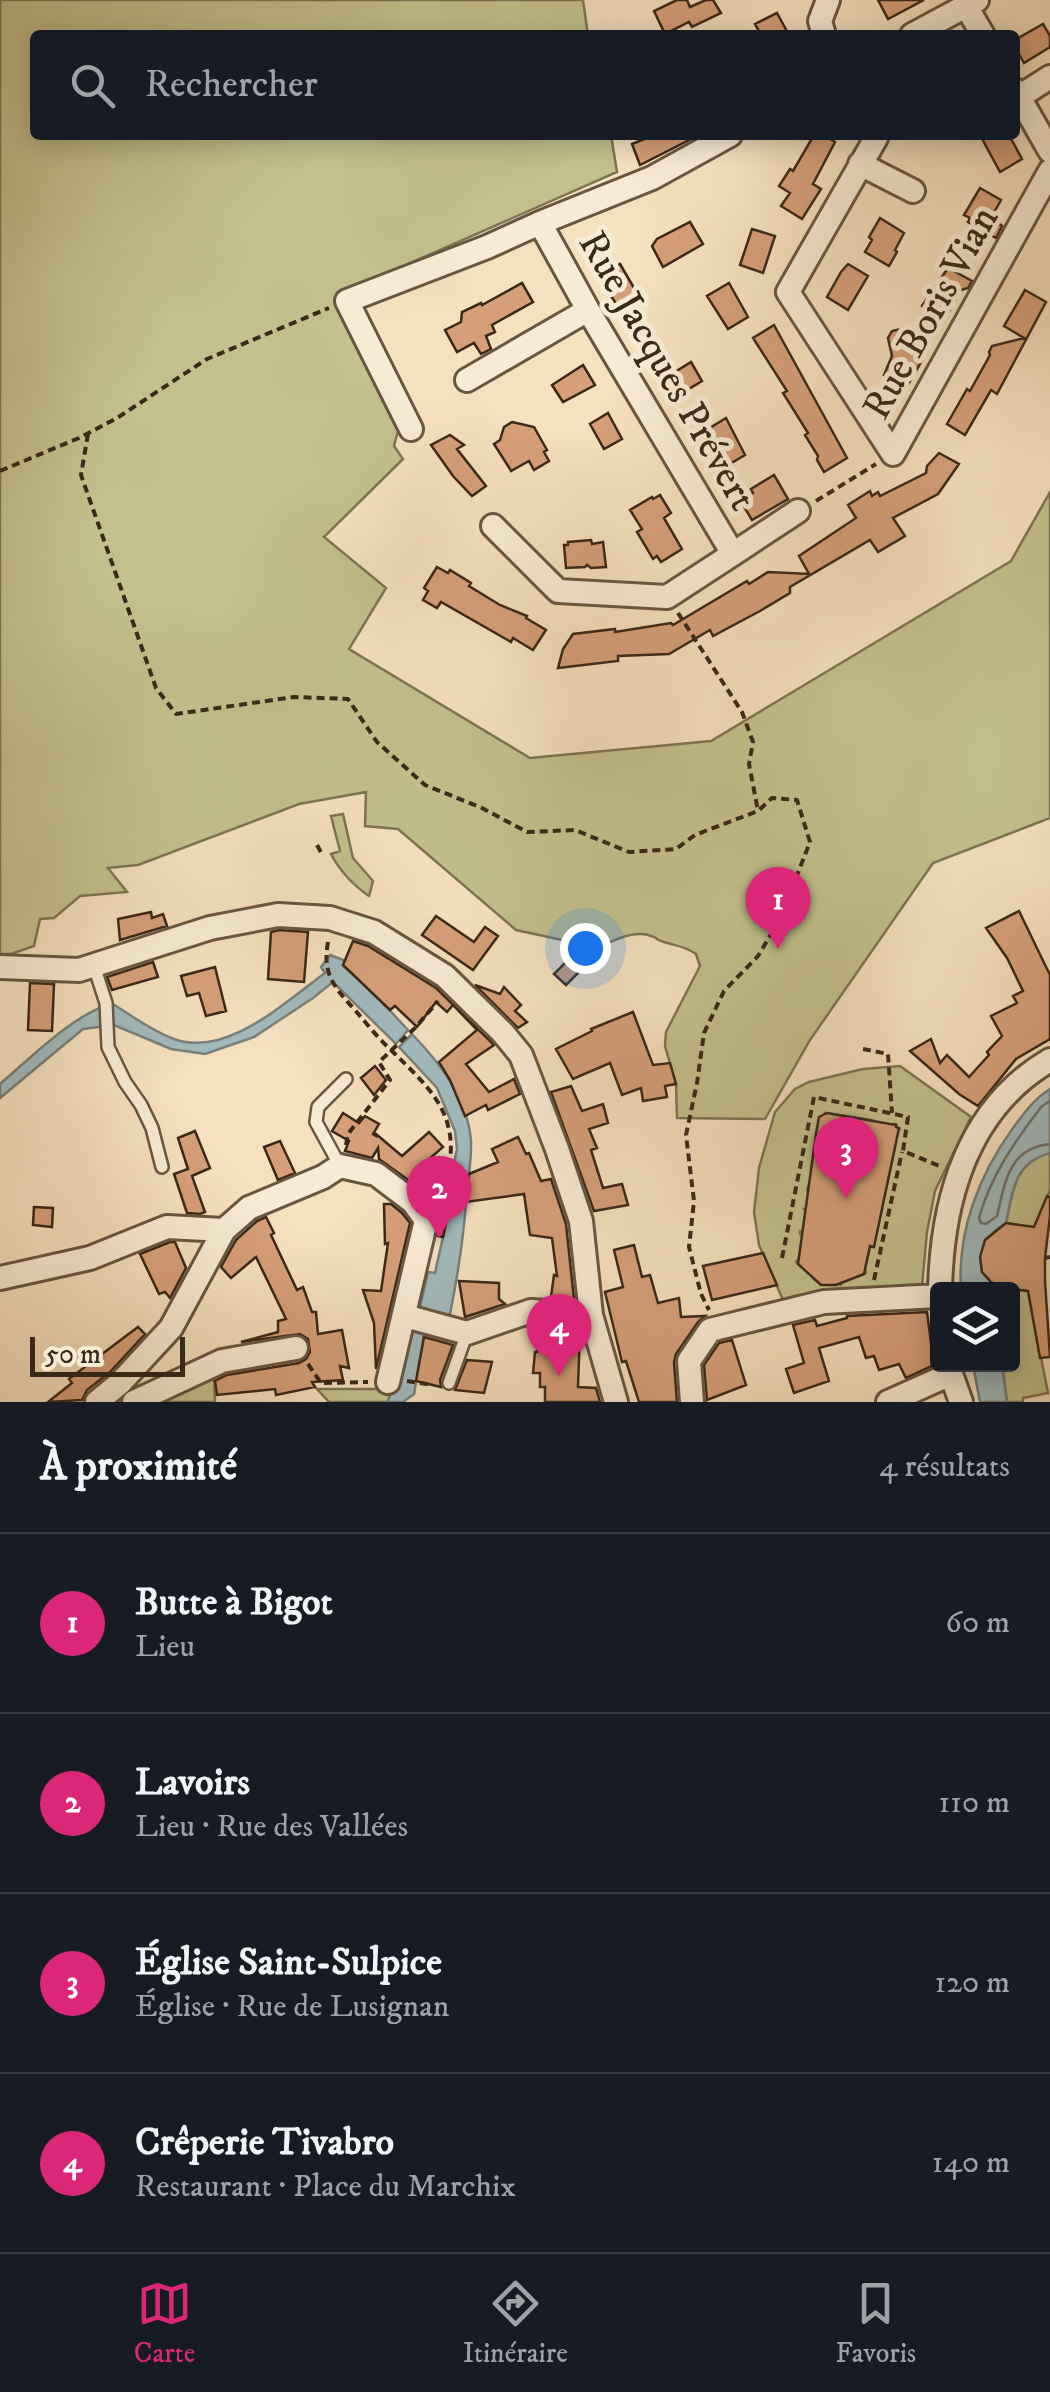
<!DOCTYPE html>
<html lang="fr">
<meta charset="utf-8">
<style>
body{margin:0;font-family:"IM FELL DW Pica",serif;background:#20242c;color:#f1f3f6}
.controls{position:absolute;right:30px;bottom:30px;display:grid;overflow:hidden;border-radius:10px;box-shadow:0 5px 25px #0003}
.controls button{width:90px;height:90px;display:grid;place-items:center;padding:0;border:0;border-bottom:2px solid #363941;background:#171b24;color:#f1f3f6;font:50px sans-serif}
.scale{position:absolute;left:30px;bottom:25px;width:155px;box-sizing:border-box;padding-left:10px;border:5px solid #3a2819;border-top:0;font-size:28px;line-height:35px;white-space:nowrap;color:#3a2819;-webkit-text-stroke:8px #f8ebd5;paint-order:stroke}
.you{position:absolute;left:585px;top:948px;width:35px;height:35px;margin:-25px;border:8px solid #fff;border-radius:50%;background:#1a73e8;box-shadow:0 0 0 15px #1a73e833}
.badge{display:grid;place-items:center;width:65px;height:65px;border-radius:50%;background:#db2777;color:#fff;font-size:32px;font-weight:700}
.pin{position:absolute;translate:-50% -82px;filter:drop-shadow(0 2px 5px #0008)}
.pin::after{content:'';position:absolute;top:52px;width:35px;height:30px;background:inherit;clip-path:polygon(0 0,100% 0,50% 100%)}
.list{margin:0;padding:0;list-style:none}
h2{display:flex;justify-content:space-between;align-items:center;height:130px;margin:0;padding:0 40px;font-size:42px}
h2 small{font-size:32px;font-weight:400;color:#9ea1a6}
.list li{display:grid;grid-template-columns:65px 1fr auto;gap:30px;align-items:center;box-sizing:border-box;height:180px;padding:0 40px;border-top:2px solid #363941}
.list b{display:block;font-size:38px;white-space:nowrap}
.list p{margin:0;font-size:32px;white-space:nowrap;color:#9ea1a6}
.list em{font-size:32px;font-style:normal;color:#9ea1a6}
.icon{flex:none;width:55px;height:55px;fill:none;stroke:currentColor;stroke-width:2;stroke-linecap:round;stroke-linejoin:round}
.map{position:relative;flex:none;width:1050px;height:1402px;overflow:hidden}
.search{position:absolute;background:#171b24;box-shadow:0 5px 25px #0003;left:30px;right:30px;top:30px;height:110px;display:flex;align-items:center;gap:25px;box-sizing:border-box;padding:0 35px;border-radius:10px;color:#9ea1a6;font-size:38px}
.sheet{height:850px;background:#171b24}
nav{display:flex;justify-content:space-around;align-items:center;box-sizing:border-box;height:140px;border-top:2px solid #363941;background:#171b24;font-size:28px;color:#9ea1a6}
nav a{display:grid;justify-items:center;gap:5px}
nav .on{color:#db2777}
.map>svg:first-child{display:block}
.green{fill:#c3c08d;stroke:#7e7453;stroke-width:2.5;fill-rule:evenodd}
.water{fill:#a1babd;stroke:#78807b;stroke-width:2.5}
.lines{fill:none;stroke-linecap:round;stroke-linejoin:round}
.shore{stroke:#6e716b;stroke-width:2.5}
.building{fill:#d69f79;stroke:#3a2819;stroke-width:2.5}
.lane-casing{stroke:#695642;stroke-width:16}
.street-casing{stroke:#695642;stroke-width:28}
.path{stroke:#3a2819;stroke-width:4;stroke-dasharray:8 5;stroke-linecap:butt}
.lane{stroke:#f8ebd5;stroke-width:11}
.street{stroke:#f8ebd5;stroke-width:22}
.labels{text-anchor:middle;stroke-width:10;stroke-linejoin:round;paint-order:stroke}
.street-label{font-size:40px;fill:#3a2819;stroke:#f8ebd5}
</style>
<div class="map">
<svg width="1050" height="1402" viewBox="0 0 1050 1402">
<rect width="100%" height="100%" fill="#f5e0bf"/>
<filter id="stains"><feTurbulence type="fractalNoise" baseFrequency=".002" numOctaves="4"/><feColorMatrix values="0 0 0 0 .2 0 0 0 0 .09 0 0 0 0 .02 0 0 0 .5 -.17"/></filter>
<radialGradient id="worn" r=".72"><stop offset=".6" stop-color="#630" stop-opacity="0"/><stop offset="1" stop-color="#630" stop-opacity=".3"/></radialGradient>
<path class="green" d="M0 0H583L588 35H35V135H611L617 172 340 294 401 420 394 446 403 459 324 537 386 588 349 649 530 758 711 741 1011 561 1050 492V818L933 863 810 1040 765 1119 677 1118 676 1084 665 1046 666 1032 700 966 696 954C685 946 676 946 664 942 650 937 662 939 648 935 632 931 613 940 599 948L516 930 398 829 365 826 366 792 299 804 138 865 108 868 127 892 80 896 54 918 40 919 34 946 11 954H0Z
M343 814 353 858 373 881 369 896C354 886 339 870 331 854L340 851 331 816Z
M900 1066 971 1117 935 1191 927 1232 922 1286 786 1307 759 1245 754 1212 759 1168 775 1112 795 1089 809 1082 863 1069ZM825 1113 872 1120 875 1121 874 1124 892 1127 893 1124H896V1127L899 1129 895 1130V1147L873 1247 870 1246 865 1269 866 1273 842 1281 841 1285 839 1284 838 1280 819 1278 816 1281 814 1279 816 1276 801 1261 798 1264 796 1262 799 1258 803 1235 800 1234V1231L804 1232 807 1213 804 1209H808L811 1191 807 1190 808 1187H812L811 1168Z
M1050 1153V1190L1040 1215 1038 1228 1006 1223C1013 1190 1014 1163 1050 1153Z
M991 1282 1003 1288 1028 1291 1048 1393 1023 1398V1402H1007L1002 1365 1012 1364V1290L993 1289Z
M214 1374 215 1402H151Z
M317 1389H384L391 1390 388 1402H329Z"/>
<path class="water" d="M330 955 346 961 343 966 369 988 408 1030 396 1044 333 982 313 998 254 1037 205 1054 171 1049 114 1025 83 1029 0 1098V1084C28 1060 78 1010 113 1004 132 1016 152 1031 174 1039 227 1058 285 1002 325 973L321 967Z
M412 1034C440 1063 468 1099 471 1141 472 1161 467 1183 466 1203 463 1242 457 1280 449 1319L420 1307 428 1272 435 1273 449 1210 448 1191 457 1149 455 1131 437 1088 399 1047Z
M1050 1089V1153C1014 1163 1013 1190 1006 1223 986 1235 978 1248 982 1272L991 1282 993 1289 961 1290C957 1231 979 1175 1013 1128 1024 1113 1034 1099 1050 1089Z
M413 1326 425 1330 414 1394 403 1402H388L392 1387 400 1383Z
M973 1365H1002L1007 1402H980Z"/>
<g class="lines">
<path class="shore" d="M1050 1101 1042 1106C1015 1141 991 1175 979 1218L981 1223 986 1224 997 1216C1005 1182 1009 1148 1050 1144"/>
</g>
<path class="building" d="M677 0H687L690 7 706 0H713L721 13 692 27 689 22 665 34 654 11Z
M878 0H924L888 19Z
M777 13 789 35H761L755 24Z
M1043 24 1050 36V47L1024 63 1015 47V40Z
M654 135H699L640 165 632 144Z
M814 135H823L835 142 813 184 821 189 802 219 781 206 790 193 779 186 790 169 793 171Z
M980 135H1009L1022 159 1000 172Z
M980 188 1001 200 991 218 1002 226 996 238 968 222 970 218 964 215Z
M880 218 904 233 895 250 897 252 889 266 865 252 872 240 869 237Z
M690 222 703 244 663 267 652 246 657 239Z
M752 229 775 236 763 273 740 265Z
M620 264 644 305 624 317 602 281 603 274Z
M848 264 868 276 848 310 827 297 841 272Z
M948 268 972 281 968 288 961 290 944 320 922 306Z
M522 283 533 302 492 325 495 332 486 336 491 349 481 354 474 343 457 352 445 330 461 322 462 312 481 303 482 305Z
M729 283 748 317 728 329 707 296Z
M1025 290 1046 302 997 394 991 390 965 435 947 424 967 389 970 391 990 355 989 352 992 346 1024 338 1004 326Z
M774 325 847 458 824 472 817 460 818 456 805 435 808 433 783 393 787 391 753 338Z
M910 327 913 344 927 352 906 388 884 375 892 356 888 338 892 331Z
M691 362 702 381 677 396 667 377Z
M583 365 595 385 563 402 552 385Z
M608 413 622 439 604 449 590 424Z
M726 418 745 455 723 468 710 445 712 444 705 431Z
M512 422 534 427 547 450 544 452 549 461 534 470 529 461 511 471 510 469 494 444 500 440 504 427Z
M450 435 464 445 457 449 486 486 472 496 453 476 431 445Z
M939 453 959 464 938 494 893 518 905 536 878 552 870 540 790 587V593L760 611 713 636 710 630 669 654 618 656V661L558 668 563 649 573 634 615 629V632L671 623 673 625 747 581 749 584 768 572 809 574 799 556 856 518 848 505 870 491 872 496 878 492 880 496 926 473 927 466Z
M774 475 788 499 752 520 740 500 753 493 751 489Z
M660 495 671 513 664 518 682 549 661 562 657 556 653 559 637 532 642 529 630 510 652 497 653 499Z
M591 540 592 544 603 542 606 567 591 568 587 565 585 567 566 568 564 545H568V542Z
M437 567 448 573 450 570 471 583 469 586 500 605 527 616 526 618 546 630 533 650 513 638 511 642 441 602 437 608 423 600 428 591 424 588Z
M1019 911 1050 975V1039L1016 1059 978 1106 959 1094 910 1051 931 1039 940 1063 947 1055 969 1077 989 1055 987 1052 1002 1036 991 1016 1017 1003 1013 996 1023 991 1007 958 986 928Z
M151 912 152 918 163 914 167 926 120 940 118 919Z
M436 916 474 942 485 927 498 936 473 970 422 935Z
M279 930 308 932 304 982 268 979 271 932Z
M353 941 368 946 436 988 492 1043 494 1045 466 1064 489 1092 514 1079 520 1094 488 1110 486 1105 465 1116 450 1080 439 1062 477 1030 453 1005 447 1012 436 1002 417 1027 395 1006 390 1010 343 965Z
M572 956 584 967 566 985 554 974Z
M153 962 158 977 112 990 107 977Z
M215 967 226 1011 206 1016 199 993 187 996 181 976Z
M30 983 54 984 52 1031 28 1030Z
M475 985 500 994 504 987 521 1005 515 1011 527 1022 518 1028Z
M633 1012 653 1065 670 1063 676 1084 665 1086 667 1097 643 1101 641 1088 622 1095 610 1063 573 1079 556 1049 592 1031 591 1029Z
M375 1066 386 1080 374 1095 361 1078Z
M571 1086 582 1111 603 1104 608 1123 589 1129 597 1148 591 1150 603 1188 622 1184 628 1205 594 1211 551 1092Z
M343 1113 359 1123 365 1116 379 1124 373 1134 376 1136V1134L402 1156 429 1132 443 1147 427 1161 466 1198 469 1174 498 1162 492 1149 518 1137 526 1154 529 1153 541 1181 551 1179 566 1224 574 1299 551 1297 554 1275 557 1276 552 1238 530 1235 524 1194 450 1204 443 1237 438 1236 441 1223 438 1211 422 1190 379 1159 378 1148 372 1158 345 1151 349 1141 332 1131Z
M827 1113 896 1125V1127L899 1128 874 1247 870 1246 864 1274 836 1285H821L798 1264 816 1134 819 1117Z
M195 1131 210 1168 192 1176 205 1212 200 1214 187 1213 174 1174 188 1169 178 1138Z
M280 1141 295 1173 278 1180 264 1147Z
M1047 1196 1050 1197V1216L1045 1258V1281L1050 1357 1040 1358 1028 1291 1003 1288 991 1282 982 1272 980 1257 985 1240 1006 1223 1034 1227Z
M384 1204H391L402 1213 410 1223 376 1369 374 1323 363 1290 381 1291 388 1243 385 1244Z
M34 1207 53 1208 52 1227 33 1225Z
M266 1217 274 1233 271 1235 297 1290 303 1287 312 1312H316L318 1334 342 1330 349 1368 340 1366 343 1380 312 1382 315 1387 276 1395 275 1389 217 1395 215 1381 227 1375 299 1363 306 1359 310 1352 308 1339 300 1334 241 1342 278 1332V1321L286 1319 256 1257 231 1278 221 1267 236 1240 257 1221Z
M170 1242H175L186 1268 170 1298 165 1292 159 1294 140 1254Z
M634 1245 642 1277 650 1275 658 1303 679 1298 681 1317 705 1316 698 1322 676 1354 674 1362 677 1402H639L626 1361 622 1362 605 1292 623 1287 614 1250Z
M763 1253 777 1285 712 1300 703 1266Z
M459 1281 499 1283V1299L505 1304 465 1317Z
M927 1312 934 1365 906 1378 899 1364 879 1370 874 1356 866 1358 859 1337 819 1348 829 1381 794 1393 786 1369 804 1363 793 1325 815 1320 817 1326 847 1318V1316Z
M138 1327 145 1334 110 1372 87 1390 82 1400 48 1402 72 1383 69 1379Z
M548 1327 580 1329 578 1387 596 1388 600 1402H545V1387H540V1373H533L535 1352H537L542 1329Z
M424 1337 453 1345 440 1380 441 1387 416 1381Z
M732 1340 746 1385 707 1400 704 1365 719 1343Z
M467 1360 492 1362 484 1393 455 1390Z"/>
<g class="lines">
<defs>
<path id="lane" d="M94 966 106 1003 108 1047 125 1082 141 1105 152 1128 162 1167
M340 1166 316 1122 318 1107 346 1079
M449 1383 467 1333"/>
<path id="street" d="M966 6 983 35
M824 35 820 21 828 0
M912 35 977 0
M1015 90 1050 151
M1019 97 1050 77
M874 135 876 138 788 292 893 454 1050 171
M860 164 913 191
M467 380 588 310
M411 429 347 301 487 247 540 223 652 178 730 135
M493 526 558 591 667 597 733 554 588 310 540 223
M733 554 798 511
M0 967 79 970 210 928 278 915 330 918 374 932 445 976 503 1033 521 1055 557 1149 581 1221 591 1315 616 1402
M0 1278 90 1258 167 1227 224 1230
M940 1290C942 1199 968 1108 1050 1060
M405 1316 467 1333 531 1311 591 1315
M949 1364 951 1374 961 1402
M97 1402 120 1383 171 1328 224 1230 249 1208 323 1177 340 1166 376 1174 413 1202 426 1220 388 1382
M134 1402 222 1361 296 1348
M692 1402 689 1361 710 1330 824 1302 938 1296
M888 1402 951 1374"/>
</defs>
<use href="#lane" class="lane-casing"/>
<use href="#street" class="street-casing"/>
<path class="path" d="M88 434 81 475 156 688 176 714 294 697 348 699 377 742 425 785 482 808 527 832 575 830 629 852 676 849 695 835 758 811 772 798 797 800 810 842 779 921 758 956 724 991 704 1033 697 1083 686 1135 694 1201 689 1247 701 1294 709 1310
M0 471 79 438 117 418 207 359 329 308
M816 501 876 464
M678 613 742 712 753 742 749 764 758 811
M317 845 323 856
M328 942C322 974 334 987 355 1010 366 1023 378 1038 391 1050 427 1086 459 1111 449 1168 447 1181 445 1194 439 1205
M863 1049 888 1054 892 1113
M346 1145 348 1134 390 1080 379 1062 416 1027 438 1001
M782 1258 814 1097 908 1117 903 1151 942 1167
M1045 1258 1050 1257
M874 1280 902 1152
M308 1364 321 1383 368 1382
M407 1381 433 1385"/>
<use href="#lane" class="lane"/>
<use href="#street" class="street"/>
</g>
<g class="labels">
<g class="street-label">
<text transform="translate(929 312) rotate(-61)" y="14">Rue Boris Vian</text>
<text transform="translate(669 370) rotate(60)" y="14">Rue Jacques Prévert</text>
</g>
</g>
<rect width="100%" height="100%" filter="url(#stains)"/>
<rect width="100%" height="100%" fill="url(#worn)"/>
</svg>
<div class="controls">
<button><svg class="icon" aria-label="layers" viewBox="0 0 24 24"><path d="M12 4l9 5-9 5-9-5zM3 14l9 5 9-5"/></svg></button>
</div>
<div class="scale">50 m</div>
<div class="you"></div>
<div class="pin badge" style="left:778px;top:949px">1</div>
<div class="pin badge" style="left:439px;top:1238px">2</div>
<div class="pin badge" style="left:846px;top:1199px">3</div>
<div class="pin badge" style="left:559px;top:1376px">4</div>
<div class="search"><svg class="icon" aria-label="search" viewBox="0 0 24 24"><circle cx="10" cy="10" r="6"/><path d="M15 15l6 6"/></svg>Rechercher</div>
</div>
<section class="sheet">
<h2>À proximité<small>4 résultats</small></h2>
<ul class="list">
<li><span class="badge">1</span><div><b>Butte à Bigot</b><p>Lieu</p></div><em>60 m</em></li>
<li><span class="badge">2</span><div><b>Lavoirs</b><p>Lieu · Rue des Vallées</p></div><em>110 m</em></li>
<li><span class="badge">3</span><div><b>Église Saint-Sulpice</b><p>Église · Rue de Lusignan</p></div><em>120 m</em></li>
<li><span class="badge">4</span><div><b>Crêperie Tivabro</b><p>Restaurant · Place du Marchix</p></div><em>140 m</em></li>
</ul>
</section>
<nav>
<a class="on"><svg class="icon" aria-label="map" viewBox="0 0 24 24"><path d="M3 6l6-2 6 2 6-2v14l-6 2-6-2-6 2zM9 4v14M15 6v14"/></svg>Carte</a>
<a><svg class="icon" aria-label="directions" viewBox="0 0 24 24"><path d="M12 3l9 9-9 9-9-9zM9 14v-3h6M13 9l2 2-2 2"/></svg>Itinéraire</a>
<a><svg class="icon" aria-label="saved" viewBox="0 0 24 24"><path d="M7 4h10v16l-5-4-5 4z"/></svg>Favoris</a>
</nav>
